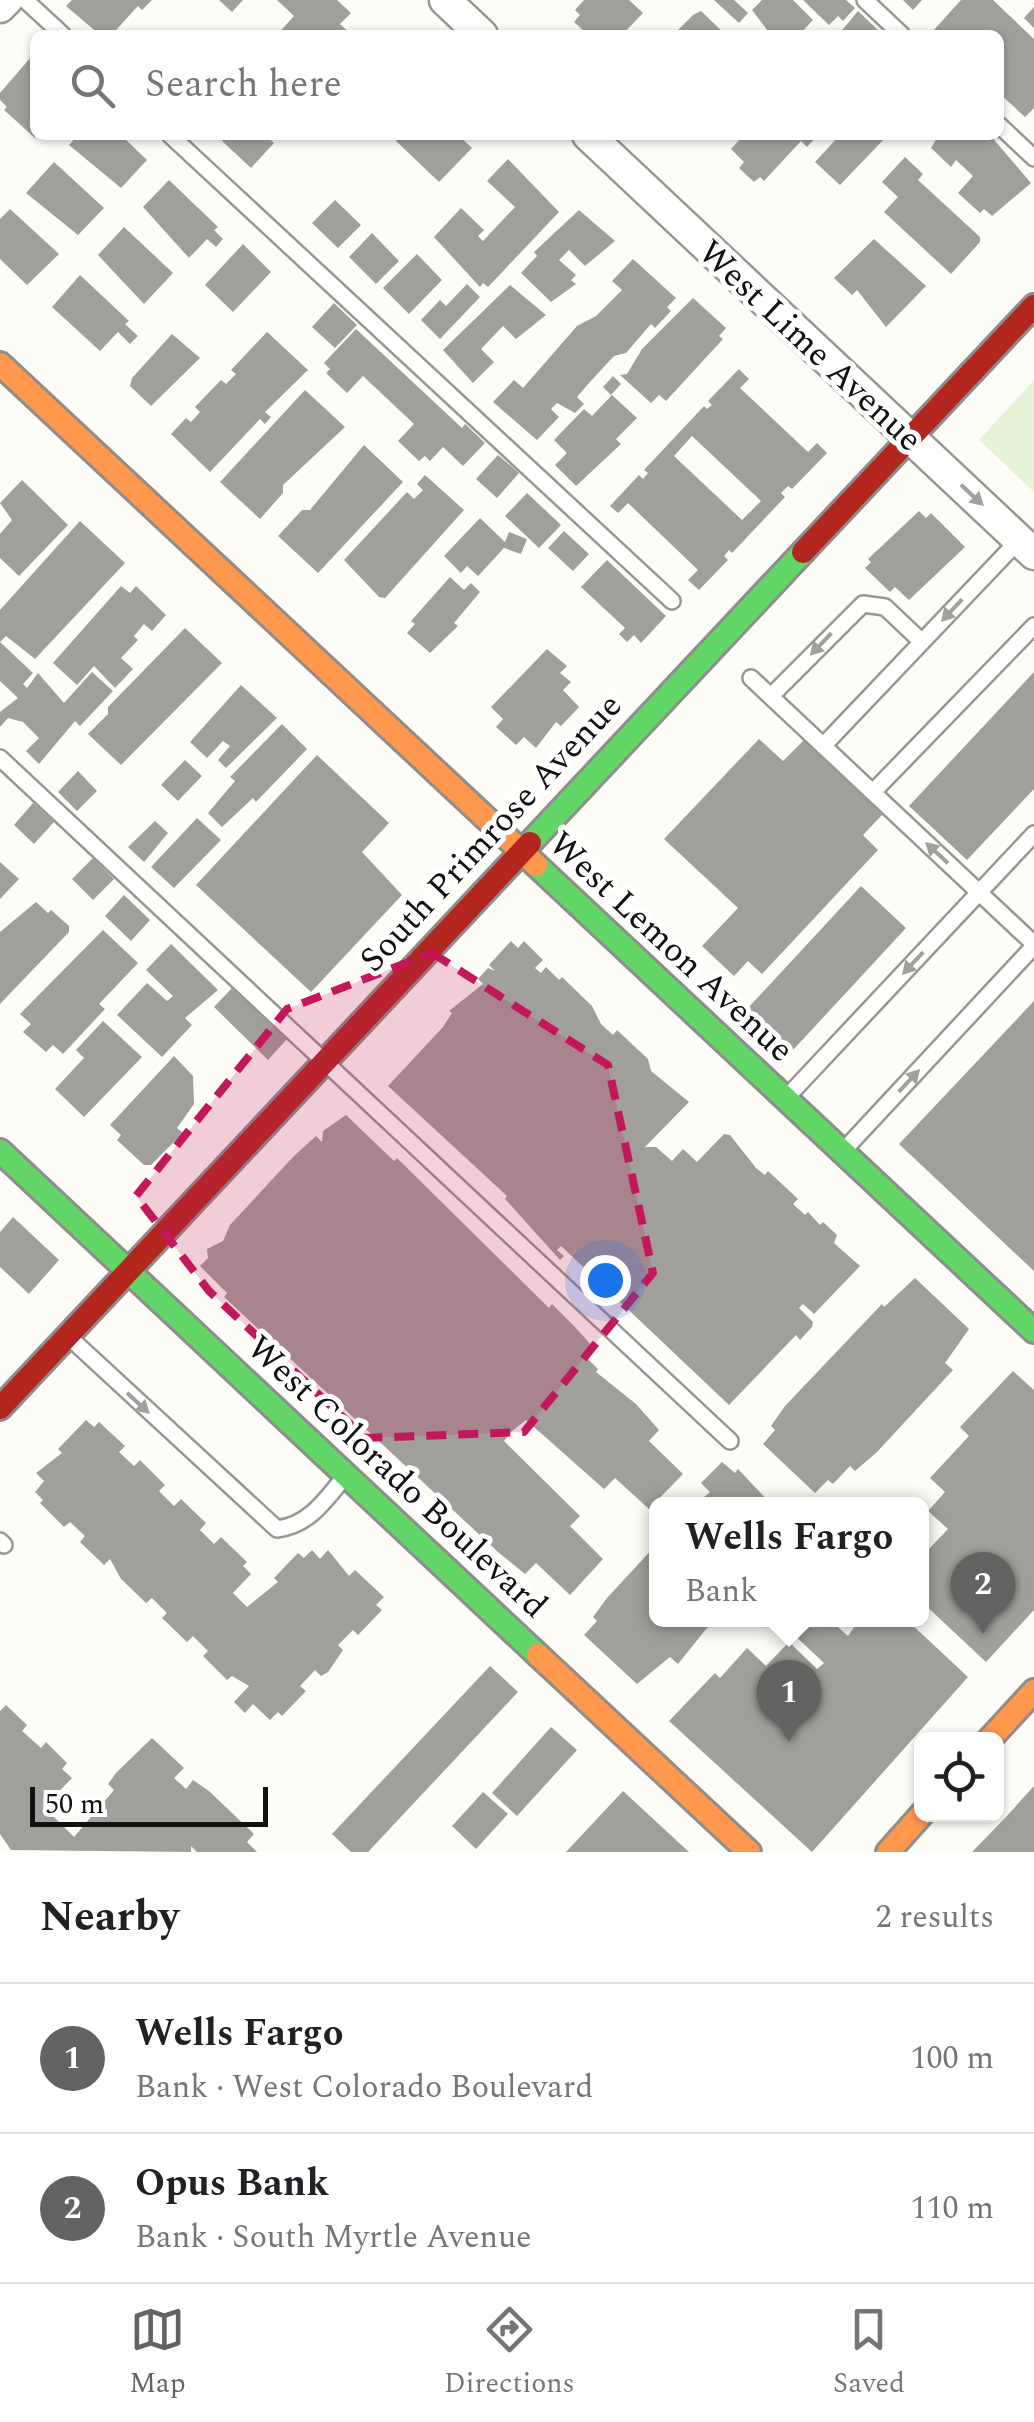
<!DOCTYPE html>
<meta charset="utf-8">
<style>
body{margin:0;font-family:Spectral,serif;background:#f6f6f6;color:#202124}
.controls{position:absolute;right:30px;bottom:30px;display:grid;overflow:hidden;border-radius:15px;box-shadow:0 2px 8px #0004}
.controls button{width:90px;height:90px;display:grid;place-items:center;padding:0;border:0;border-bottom:2px solid #e0e0e0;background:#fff;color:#202124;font:50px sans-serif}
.scale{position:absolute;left:30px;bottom:25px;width:238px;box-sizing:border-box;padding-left:10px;border:5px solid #111;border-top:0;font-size:28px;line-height:35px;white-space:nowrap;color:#111;-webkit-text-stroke:8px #fff;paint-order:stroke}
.you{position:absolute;left:605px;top:1280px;width:35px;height:35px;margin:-25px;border:8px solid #fff;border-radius:50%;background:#1a73e8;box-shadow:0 0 0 15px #1a73e833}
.badge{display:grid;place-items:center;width:65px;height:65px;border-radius:50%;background:#646362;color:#fff;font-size:32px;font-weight:700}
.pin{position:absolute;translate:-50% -82px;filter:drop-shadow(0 2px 5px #0008)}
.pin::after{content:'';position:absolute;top:52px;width:35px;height:30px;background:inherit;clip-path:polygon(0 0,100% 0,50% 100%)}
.popup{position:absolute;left:649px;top:1497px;width:280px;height:130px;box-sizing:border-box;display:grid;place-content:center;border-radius:15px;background:#fff;filter:drop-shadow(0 2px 8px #0005);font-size:32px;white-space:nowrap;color:#757577}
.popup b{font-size:38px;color:#202124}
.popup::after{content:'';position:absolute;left:50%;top:100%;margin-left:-20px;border:20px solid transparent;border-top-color:#fff}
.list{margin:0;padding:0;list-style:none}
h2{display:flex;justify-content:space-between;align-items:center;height:130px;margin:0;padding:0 40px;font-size:42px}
h2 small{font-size:32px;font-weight:400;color:#757577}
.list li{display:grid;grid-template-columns:65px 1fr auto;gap:30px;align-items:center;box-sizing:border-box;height:150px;padding:0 40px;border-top:2px solid #e0e0e0}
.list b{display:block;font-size:38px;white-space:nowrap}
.list p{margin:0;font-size:32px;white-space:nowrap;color:#757577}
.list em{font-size:32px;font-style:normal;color:#757577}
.icon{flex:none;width:55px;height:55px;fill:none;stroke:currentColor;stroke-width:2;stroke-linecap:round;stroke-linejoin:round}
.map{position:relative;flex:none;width:1034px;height:1852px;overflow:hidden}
.search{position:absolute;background:#fff;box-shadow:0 2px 8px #0004;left:30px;right:30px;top:30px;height:110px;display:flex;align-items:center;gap:25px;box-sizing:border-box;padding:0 35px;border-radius:15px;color:#757577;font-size:38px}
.sheet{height:430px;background:#fff}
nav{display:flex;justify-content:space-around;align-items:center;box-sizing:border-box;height:140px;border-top:2px solid #e0e0e0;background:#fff;font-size:28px;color:#757577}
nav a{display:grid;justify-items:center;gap:5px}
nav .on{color:#646362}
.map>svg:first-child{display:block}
.green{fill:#e7f3d7}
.building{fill:#a19f9c;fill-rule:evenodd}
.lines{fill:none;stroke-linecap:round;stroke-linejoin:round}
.lane-casing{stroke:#979795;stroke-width:20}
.street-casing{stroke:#979795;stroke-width:35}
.fast-casing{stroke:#8e8d8b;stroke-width:28}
.slow-casing{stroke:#8e8d8b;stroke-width:28}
.jam-casing{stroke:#8e8d8b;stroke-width:28}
.lane{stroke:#fffffe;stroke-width:15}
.street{stroke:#fffffe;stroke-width:30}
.fast{stroke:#63d668;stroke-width:22}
.slow{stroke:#ff974d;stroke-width:22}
.jam{stroke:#b3261e;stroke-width:22}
.oneway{fill:#a0a09f}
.marked{fill:#c2185b;fill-opacity:0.2;stroke:#c2185b;stroke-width:8;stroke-dasharray:20 12;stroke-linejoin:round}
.labels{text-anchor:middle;stroke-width:10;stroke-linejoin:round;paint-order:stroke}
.street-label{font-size:35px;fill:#111;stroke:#fff}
</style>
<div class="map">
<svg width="1034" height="1852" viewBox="0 0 1034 1852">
<rect width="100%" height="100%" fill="#fdfcf7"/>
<path class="green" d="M1034 380V492L979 440Z"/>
<path class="building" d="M72 0H152L142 10 138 6 116 30 121 35H100L66 6Z
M219 0H243L232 12Z
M277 0H337L351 13 340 24 352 35H277L294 16Z
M584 0H629L643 13 622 35H588L574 22 580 15 575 10Z
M714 0H734L748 13 739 23Z
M762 0H793L813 20 799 35H771L752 10Z
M803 0H846L855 8 843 21 838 16 829 25Z
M903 0H922L913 10Z
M961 0H993L1034 39V108L1025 117 999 93V35H938L933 31Z
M1034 7V28L1024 18Z
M701 11 726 35H673L693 15Z
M858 11 878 30 873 35H838Z
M31 57 35 58V138L4 110 7 107 0 100V93Z
M78 135H121L147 160 121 188 69 145Z
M228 135H265L274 143 251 168 222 141Z
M401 135H458L472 148 439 182 396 141Z
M744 135H818L807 147 801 141 764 181 760 177 754 182 739 168 744 162 731 149Z
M840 135H888L840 185 815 162Z
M939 135H990L1031 183 992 216 984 209 980 213 958 193 973 176 956 160 951 167 931 148Z
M905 157 923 174 918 180 980 237V242L951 274 884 212 898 197 882 182Z
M508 159 559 212 488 287 483 283 480 287 434 237 461 208 484 230 478 236 483 241 515 207 487 181Z
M54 162 104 208 78 235 26 193Z
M169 180 218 227 214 230 223 239 216 247 207 239 189 258 143 207Z
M335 200 361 225 338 248 312 223Z
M10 209 59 254 27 285 0 259V219Z
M579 210 615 241 585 266 569 250 559 260 576 275 571 280 576 284 551 302 521 273 537 256 534 252Z
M124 227 173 273 144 304 98 255Z
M372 233 399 261 376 284 349 257Z
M874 239 926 286 886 327 857 290 852 295 834 278Z
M243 244 271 272 233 312 205 285Z
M417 254 442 280 409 314 383 288Z
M633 259 676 298 667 307 671 311 655 328 651 324 626 353 614 356 589 383 577 397 584 404 575 413 557 403 551 409 559 417 537 440 493 402 514 380 523 388 577 326 596 316 622 290 612 281Z
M80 275 129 321 125 324 138 336 130 344 118 332 100 351 52 307Z
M467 284 480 297 440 339 421 320 440 300 446 306Z
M510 285 546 315 516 339 503 326 481 349 494 362 473 383 443 350Z
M693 298 726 328 719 336 723 339 666 401 659 395 651 403 620 375 627 374 642 349Z
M334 303 357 325 335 348 312 327Z
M356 329 462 428 465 424 485 443 463 466 443 447 430 461 425 456 419 461 398 441 414 424 363 376 347 393 326 373 330 369 324 363Z
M267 332 308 370 265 412 271 417 265 424 260 419 210 472 171 434 186 418 191 422 200 412 195 407 221 380 226 384 236 374 231 370Z
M172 334 200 358 151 406 130 386 132 378Z
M739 369 749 379 740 388 808 452 817 443 827 453 792 489 788 486 781 493 785 497 732 553 729 550 724 556 728 560 699 590 688 580 698 570 628 503 618 513 610 506 639 475 643 479 648 473 644 470 704 406 707 409 712 405 708 401ZM692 436 761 501 742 520 674 456Z
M613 376 621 384 611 395 603 387Z
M305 390 345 427 283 485V493L260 519 220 482Z
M612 395 637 418 616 439 621 444 576 486 555 465 567 453 554 440 584 409 592 416Z
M364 445 403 482 318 573 278 536 302 510H310Z
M498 455 519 473 497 498 476 479Z
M425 475 464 510 385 598 379 597 344 560 407 492 414 499 423 490 417 484Z
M22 480 68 525 19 576 0 558V534L12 520 0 503Z
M527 493 561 525 539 548 505 516Z
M919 511 926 518 931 513 965 547 909 600 895 587 890 592 865 568 871 562 868 559Z
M480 518 505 542 509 532 527 539 521 554 504 548 478 576 467 566 461 573 444 556Z
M80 521 125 563 35 659 6 636 0 642 33 673 23 684 27 688 38 673 64 703 92 672 113 691 80 726 75 721 39 764 26 751 39 738 23 722 8 718 0 727V712L18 698 0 681V610Z
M564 531 589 554 573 571 548 548Z
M607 560 666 616 641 643 634 635 627 642 619 634 625 628 581 587Z
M450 577 464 590 471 583 480 592 454 623 458 626 430 653 407 633 415 624 411 621Z
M121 586 130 593 136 586 166 615 152 631 144 624 134 636 138 640 121 658 133 669 115 688 94 666 77 685 53 663Z
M185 628 222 663 121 765 88 734 108 714V707Z
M547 649 567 666 560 673 571 682 563 690 579 707 561 726 556 722 536 748 524 737 516 745 496 727 503 719 491 707Z
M1034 672V789L967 860 909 806Z
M241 685 277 718 226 768 218 760 230 746 223 741 207 758 190 742Z
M282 724 307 749 256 802 253 798 222 827 208 813 235 781 230 777Z
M759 739 783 761 804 740 883 814 863 835 878 850 762 974 748 961 734 976 702 946 738 908 664 839Z
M317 755 389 823 362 852 402 895 311 992 196 885Z
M185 760 202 776 178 801 161 785Z
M78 771 97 791 77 811 58 792Z
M33 803 54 822 34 844 14 825Z
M197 818 221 840 174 888 151 867Z
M155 821 168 833 144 862 128 847Z
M93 858 114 879 93 900 72 879Z
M0 862 19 879 0 899Z
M861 886 906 928 793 1050 748 1008Z
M124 895 150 920 131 941 105 916Z
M36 902 48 913 51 910 69 926V932L0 1004V932Z
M103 930 138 963 99 1004 105 1009 63 1054 53 1045 46 1052 23 1032 31 1024 20 1014Z
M511 941 518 948 524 941 543 960 535 968 541 973 546 967 559 980 562 977 592 1006 601 1024 613 1035 617 1030 648 1059 651 1071 689 1102 645 1147H656L672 1161 683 1149 697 1162 724 1134 730 1135 756 1168 765 1175 768 1171 798 1199 793 1204 805 1215 808 1212 820 1225 823 1222 837 1235 834 1243 860 1266 814 1314 803 1304 799 1308 813 1322 812 1327 800 1340 796 1335 729 1405 561 1246 557 1250 564 1256 560 1260 505 1199 507 1196 388 1086 443 1027 452 1013 449 1011 483 984 478 979 488 968 495 971 489 965Z
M171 944 218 990 185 1018 192 1025 162 1057 117 1015 147 983 167 1001 173 996 146 970Z
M232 988 287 1039 268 1060 214 1007Z
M1034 1001V1271L899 1144Z
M103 1021 142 1057 84 1117 55 1089 84 1058 76 1050Z
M174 1056 193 1076 194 1104 177 1128 183 1133 151 1165H144L117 1140 121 1135 110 1125Z
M346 1115 394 1161 397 1158 549 1308 552 1304 575 1327 593 1347 585 1356 598 1369 596 1372 636 1404 659 1430 649 1441 683 1474 649 1509 615 1478 604 1489 526 1420 512 1431 504 1441 580 1516 570 1526 603 1559 570 1595 536 1563 525 1574 498 1552 224 1297 227 1293 200 1266 208 1258 207 1249 223 1241 230 1225 293 1157 316 1136 322 1142 323 1131Z
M13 1217 59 1260 29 1294 0 1267V1232Z
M915 1278 969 1329 945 1363 953 1370 877 1452 855 1471 850 1466 833 1484 828 1480 815 1493 763 1444 775 1430 771 1426 785 1406 882 1304 884 1307Z
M1013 1371 1034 1390V1610L986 1662 922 1602V1550L927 1551 948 1529 928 1511 945 1492 930 1478 969 1436 960 1427Z
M86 1420 94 1427 99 1422 125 1446 119 1452 134 1466 140 1460 165 1485 159 1491 174 1506 181 1499 206 1523 200 1530 214 1544 221 1537 247 1562 243 1566 251 1574 233 1593 247 1607 278 1582 274 1578 298 1553 304 1558 312 1550 320 1559 328 1550 349 1576 355 1570 384 1597 376 1605 382 1610 358 1635 353 1630 338 1645 343 1650 328 1672 321 1676 315 1670 300 1686 306 1691 282 1716 278 1712 270 1720 253 1704 245 1713 234 1702 249 1686 232 1676 227 1680 203 1656 208 1651 193 1636 187 1642 162 1618 167 1613 152 1598 146 1603 121 1579 110 1559 104 1565 80 1542 85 1536 70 1522 64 1527 40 1503 43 1500 35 1492 44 1481 36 1473 62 1453 58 1449Z
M722 1462 735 1473 738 1469 771 1504H696L710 1492 701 1483Z
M656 1545V1620H719L707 1628 678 1664 670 1657 637 1684 584 1635 597 1621 593 1617 607 1598Z
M805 1620H830L848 1636 859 1620H907L968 1677 812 1852 669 1721 715 1673 720 1678 747 1648 766 1666 789 1642 817 1669 824 1663 792 1633Z
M490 1666 518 1692 368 1852H351L332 1834Z
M6 1705 27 1725 22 1731 41 1748 46 1742 67 1763 62 1769 72 1778 44 1807 74 1837 114 1790 108 1784 116 1773 152 1738 184 1768 174 1778 186 1789 193 1780 209 1791 254 1834 247 1842 257 1852H197L191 1846V1852L11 1850 0 1834V1711Z
M551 1727 577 1750 517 1816 492 1793Z
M1034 1786V1852H972L1005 1818Z
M623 1791 689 1852H566Z
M483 1792 508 1814 476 1849 452 1826Z"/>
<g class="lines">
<defs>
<path id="lane" d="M25 0 63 35
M865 0 902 35
M999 125 1034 158
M170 135 672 601
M751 678 1034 944
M771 696 863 604 885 607 922 642
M823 746 1019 540
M0 758 730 1441
M873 792 1034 626
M787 1097 1034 834
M845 1149 1034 946
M70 1338 277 1529C310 1525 326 1499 346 1475
M0 1541 4 1545"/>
<path id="street" d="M445 0 482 35
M0 7 7 0
M588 135 1034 554"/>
<path id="fast" d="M530 843 803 552
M536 865 1034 1331
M0 1151 538 1655"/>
<path id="slow" d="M0 364 536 865
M538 1655 749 1852
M989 1740 1034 1691
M888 1852 922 1814"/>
<path id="jam" d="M803 552 1034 306
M0 1408 530 843"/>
</defs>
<use href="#lane" class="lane-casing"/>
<use href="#street" class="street-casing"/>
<use href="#fast" class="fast-casing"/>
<use href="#slow" class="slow-casing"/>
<use href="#jam" class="jam-casing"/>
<use href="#lane" class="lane"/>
<use href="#street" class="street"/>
<use href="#fast" class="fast"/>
<use href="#slow" class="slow"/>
<use href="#jam" class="jam"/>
</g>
<defs><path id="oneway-solid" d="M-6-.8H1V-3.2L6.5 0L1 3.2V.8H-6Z" transform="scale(2.5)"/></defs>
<g class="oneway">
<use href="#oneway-solid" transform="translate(972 495) rotate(43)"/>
<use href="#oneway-solid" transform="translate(952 610) rotate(133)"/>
<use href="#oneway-solid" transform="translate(821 644) rotate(134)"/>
<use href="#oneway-solid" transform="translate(937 853) rotate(-137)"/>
<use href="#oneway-solid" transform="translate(913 963) rotate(133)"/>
<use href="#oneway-solid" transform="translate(909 1081) rotate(-47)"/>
<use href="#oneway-solid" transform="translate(138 1403) rotate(43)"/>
</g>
<path class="marked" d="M432 953 608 1065 653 1273 524 1432 365 1438 209 1291 136 1196 287 1009Z"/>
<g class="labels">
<g class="street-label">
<text transform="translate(811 345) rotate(43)" y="12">West Lime Avenue</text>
<text transform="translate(490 832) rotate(-47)" y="12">South Primrose Avenue</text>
<text transform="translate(672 946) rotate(43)" y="12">West Lemon Avenue</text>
<text transform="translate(398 1476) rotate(43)" y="12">West Colorado Boulevard</text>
</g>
</g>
</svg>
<div class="controls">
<button><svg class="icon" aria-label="locate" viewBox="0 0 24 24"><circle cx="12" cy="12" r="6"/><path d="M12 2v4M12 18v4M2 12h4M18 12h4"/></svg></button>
</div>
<div class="scale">50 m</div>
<div class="you"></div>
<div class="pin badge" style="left:789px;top:1742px">1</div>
<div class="popup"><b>Wells Fargo</b>Bank</div>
<div class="pin badge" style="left:983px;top:1634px">2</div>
<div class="search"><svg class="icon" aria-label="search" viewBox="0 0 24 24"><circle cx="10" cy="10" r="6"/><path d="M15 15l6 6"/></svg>Search here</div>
</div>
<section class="sheet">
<h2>Nearby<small>2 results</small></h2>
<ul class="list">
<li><span class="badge">1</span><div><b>Wells Fargo</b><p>Bank · West Colorado Boulevard</p></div><em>100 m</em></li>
<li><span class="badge">2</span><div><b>Opus Bank</b><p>Bank · South Myrtle Avenue</p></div><em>110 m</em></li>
</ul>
</section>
<nav>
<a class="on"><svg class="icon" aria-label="map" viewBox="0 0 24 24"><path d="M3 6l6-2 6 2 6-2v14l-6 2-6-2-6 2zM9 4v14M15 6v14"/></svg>Map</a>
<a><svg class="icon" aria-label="directions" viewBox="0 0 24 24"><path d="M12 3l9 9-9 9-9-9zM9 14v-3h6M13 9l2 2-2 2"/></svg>Directions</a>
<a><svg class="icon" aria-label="saved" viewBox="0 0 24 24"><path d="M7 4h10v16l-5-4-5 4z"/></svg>Saved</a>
</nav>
